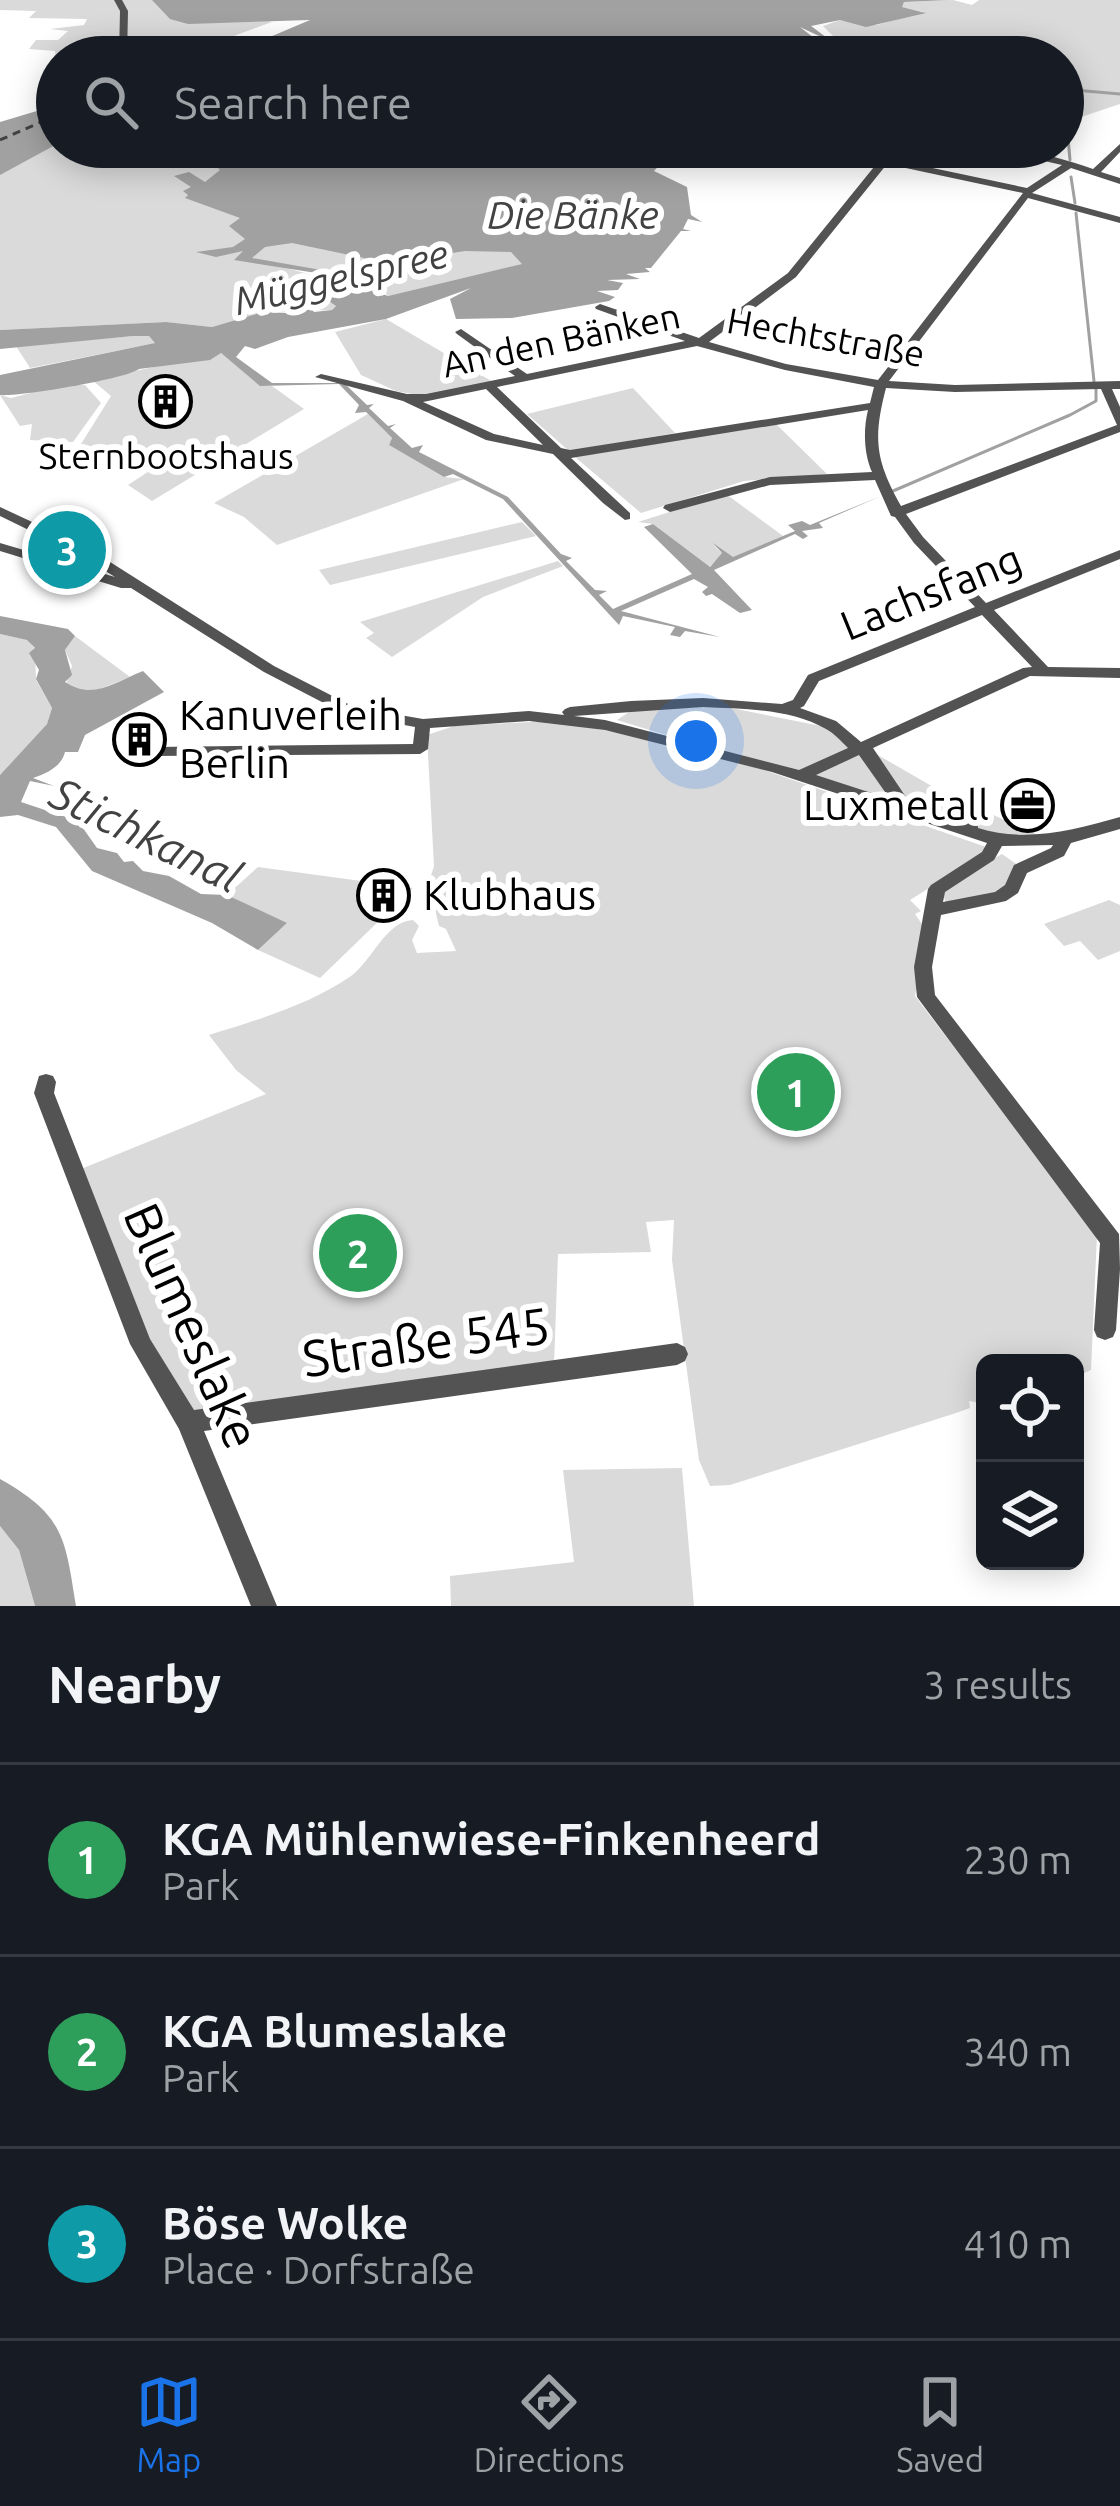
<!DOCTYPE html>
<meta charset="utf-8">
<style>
body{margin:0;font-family:Ubuntu,sans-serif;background:#20242c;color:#f1f3f6}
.controls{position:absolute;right:36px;bottom:36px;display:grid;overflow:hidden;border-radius:18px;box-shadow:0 6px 30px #0003}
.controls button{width:108px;height:108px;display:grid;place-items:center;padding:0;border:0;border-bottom:3px solid #363941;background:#171b24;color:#f1f3f6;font:60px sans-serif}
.you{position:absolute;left:696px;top:741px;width:42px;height:42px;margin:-30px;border:9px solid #fff;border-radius:50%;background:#1a73e8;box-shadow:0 0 0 18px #1a73e833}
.badge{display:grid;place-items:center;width:78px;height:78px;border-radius:50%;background:#1a73e8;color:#fff;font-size:39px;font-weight:700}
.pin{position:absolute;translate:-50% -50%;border:6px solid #fff;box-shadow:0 3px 12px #0006}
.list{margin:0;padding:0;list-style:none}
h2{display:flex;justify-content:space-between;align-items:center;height:156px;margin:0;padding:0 48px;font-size:51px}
h2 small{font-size:39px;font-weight:400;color:#9ea1a6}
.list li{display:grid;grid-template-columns:78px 1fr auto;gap:36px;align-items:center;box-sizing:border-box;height:192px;padding:0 48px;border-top:3px solid #363941}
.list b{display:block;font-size:45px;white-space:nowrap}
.list p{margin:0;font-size:39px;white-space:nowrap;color:#9ea1a6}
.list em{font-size:39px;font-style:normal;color:#9ea1a6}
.icon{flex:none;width:66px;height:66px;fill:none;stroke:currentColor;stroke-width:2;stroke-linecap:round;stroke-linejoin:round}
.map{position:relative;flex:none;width:1120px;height:1606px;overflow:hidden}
.search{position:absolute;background:#171b24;box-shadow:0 6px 30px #0003;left:36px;right:36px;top:36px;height:132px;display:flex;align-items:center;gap:30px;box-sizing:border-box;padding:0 42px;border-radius:66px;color:#9ea1a6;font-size:45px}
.sheet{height:732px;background:#171b24}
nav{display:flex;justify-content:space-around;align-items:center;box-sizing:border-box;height:168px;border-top:3px solid #363941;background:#171b24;font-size:33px;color:#9ea1a6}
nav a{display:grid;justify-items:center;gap:6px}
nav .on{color:#1a73e8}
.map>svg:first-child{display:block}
.green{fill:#dadada}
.water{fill:#a1a1a1;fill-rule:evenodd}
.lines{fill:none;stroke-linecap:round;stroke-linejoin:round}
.stream{stroke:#a1a1a1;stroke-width:3}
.ferry{stroke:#424242;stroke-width:3;stroke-dasharray:8 6;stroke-linecap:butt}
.building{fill:#c3c3c3;stroke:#979797;stroke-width:3}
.minor{fill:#535353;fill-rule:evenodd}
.labels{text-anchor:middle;stroke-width:12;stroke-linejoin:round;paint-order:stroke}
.far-street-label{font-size:36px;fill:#000;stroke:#fff}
.far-poi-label{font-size:36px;fill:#000;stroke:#fff}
.far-water-label{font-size:39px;font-style:italic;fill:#424242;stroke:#fff}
.street-label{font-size:42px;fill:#000;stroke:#fff}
.poi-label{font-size:42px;fill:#000;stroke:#fff;text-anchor:start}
.water-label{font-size:45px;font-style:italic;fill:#424242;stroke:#fff}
.near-street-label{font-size:51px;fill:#000;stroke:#fff}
</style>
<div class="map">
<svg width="1120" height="1606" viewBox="0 0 1120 1606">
<rect width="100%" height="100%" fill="#fff"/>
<path class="green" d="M0 0H175L272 22 231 37 260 45 223 57 181 41 129 57H57V69L55 51 29 49 36 40H58L68 31 50 29 84 25 87 19 29 18 36 11 0 10Z
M953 0 972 5 979 0H1120V104L1063 123V57H850L823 45 839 42 823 26 840 20 877 25 924 12 901 7 904 2Z
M55 143 212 147 252 173 516 199 523 264 388 296 367 273 358 289 344 274 252 259 320 277H342L351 290 328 301 336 306 332 310 263 312 212 327 166 322 0 330V167Z
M386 319 493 382 423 396 396 391 361 375 335 332Z
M133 336H149L156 343 30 368 16 346Z
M221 353 260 385 272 386 304 409 152 501 128 485 163 462 81 444 111 396 92 380Z
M69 383 85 385 101 403 73 442 30 440 32 424 20 426 0 395 11 398Z
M633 388 675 433 569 451 527 414Z
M368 414 392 438 389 445 444 477 464 479 277 545 244 517 214 503Z
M776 424 827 474 744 481 641 513 575 457Z
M726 494 783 536 732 558 713 545 723 554 709 567 653 524 638 522Z
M522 522 536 536 330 585 319 570Z
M558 561 563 566 483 597 392 657 366 638 374 633 360 622Z
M0 634 28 640 35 649 36 680 52 708 47 724 0 775Z
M75 636 130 677 90 693 66 685 72 666 65 650Z
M721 706 831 728 942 792 1038 835 985 833 617 720 632 710Z
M551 721 645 737 761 769 986 847 988 851 910 900 921 911 915 914 926 930 915 996 1097 1235 1091 1370 1075 1377V1363H985V1404L969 1401 970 1408 953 1414 730 1485 710 1486 699 1460 672 1260 674 1220 646 1222 651 1252 558 1254 554 1366 190 1411 163 1376 81 1169 266 1094 236 1070 209 1035C257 1020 309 1005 351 976 372 961 386 921 413 920L419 926 412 940 417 953 456 951 446 929 439 926 434 905 423 901 434 866 427 735 454 726Z
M1002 854 1019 866 1004 892 947 907 943 894 949 883Z
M258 867 413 888 320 978 258 950 286 924 227 895Z
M1109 900 1120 905V951L1098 960 1080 941 1064 946 1044 924Z
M682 1468 694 1606H451L450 1576 574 1562 563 1470Z
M0 1526 19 1550 35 1606H0Z"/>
<path class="water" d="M152 0H950L904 2 902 7 926 13 866 27 840 20 811 26 834 43 800 27 823 45 818 50C783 54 756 37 722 57H223L310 20 188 24 170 19Z
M57 105V144L0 175V122Z
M195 147H250L263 160 256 167 289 147H677L654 171 687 187 691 215 702 222 688 219 683 229 691 231H681L651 268H645L650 272 626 274 640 279 607 280 623 283 618 290 597 291 615 297 609 301 512 318 456 319 450 299 471 288 386 319 288 337 255 349 245 346 236 357 272 383H344L367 405 374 404 369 408 388 426 396 424 390 428 412 448 423 445 419 452 508 497 561 554 572 558 566 561 595 590 607 591 599 595 613 609 692 574 644 527 653 524 710 567 722 553 713 543 733 557 795 531 788 525 802 521 810 525 881 496 819 523 823 528 802 531 808 536 803 539 795 534 714 570 752 610 740 613 712 594 706 596 702 592 708 587 694 579 621 611 720 637 685 631 680 637 670 635 675 627 623 616 619 625 503 499 453 474 444 477 389 445 392 438 366 412 355 413 359 405 339 384 260 386 221 353 210 360 139 369C126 379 18 397 0 395V375L155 343 149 336H133L0 349V330L166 322 212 327 263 312 288 313 307 301 314 312 332 310 336 306 327 300 351 290 342 277 234 260 243 251 216 257 196 252 233 247 245 239 229 226 240 218 185 198 188 195 183 191 191 187 174 176 189 172 205 182 220 170ZM292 243 364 258 367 273 360 287 344 274 252 258 265 247ZM465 251 511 252 522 264 388 296 380 293 390 282 394 262Z
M0 616 68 629 75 636 65 650 72 675 65 682C93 700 111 684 143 671L164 692 85 735 78 752H65C62 765 49 773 33 778L54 786 30 781 21 802 78 821 97 848 117 853 124 862 133 861 143 871 169 876 201 894 227 895 287 923 258 950 212 923 92 871 56 827 18 815 0 817V775L47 724 52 708 36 679 39 670 29 653 35 648 27 640 0 634Z
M0 1479C64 1515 65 1537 76 1606H35L19 1550 0 1526Z"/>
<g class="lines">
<path class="stream" d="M832 44 861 57
M1063 89 1120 94
M1067 127 1070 160
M1071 177 1075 203
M1076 213 1094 381
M893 491 1070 415 1096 401V388"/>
<path class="ferry" d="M239 57 254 53 249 49 320 46 363 57
M0 140 57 115
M363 147 415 158 524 147"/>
</g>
<path class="building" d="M159 727 161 742 121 751 119 734Z"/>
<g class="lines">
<path class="minor" d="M114 0H122L128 11 127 57H119L120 11Z
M1120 144V152L1101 172 1120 178V184L1071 168 1032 193 1120 217V223L1028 198 889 381 955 385 1120 381V389H1112L1120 407V432L906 514 923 537 986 603 1120 550V559L994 610 1048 667 1120 668V678L1030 676 873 748 912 806 961 822V800L969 795 975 796 978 828C1026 843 1074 830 1120 817V829L1071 843 1064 856 1027 873 1018 893 1006 901 941 915 932 967 935 995 1119 1234 1120 1269 1116 1330 1113 1337 1105 1340 1097 1337 1094 1330 1100 1243 917 997 914 967 928 889 931 885 982 852 987 843 772 772 605 730 529 721 430 728 428 749 420 754 149 756 147 752 149 748 155 747 413 744 415 727 345 714 264 672 131 588H121L0 551V543L115 577 78 554 0 516V507L88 548 274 666 354 707 423 719 529 711 564 715 562 712 565 709 570 707 631 701 703 698 782 704 793 700 808 675 975 607 914 543 895 517 891 516 875 480 770 485 670 512 663 508 665 505 770 477 872 472C864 454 863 430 868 410L571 458 630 513V519L625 520 603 503 553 454 486 440 403 401 315 377 321 374 407 394H426L515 376 457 334 455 332 461 329 527 374 685 341 596 309 595 307 600 304 699 338 788 273 878 162 815 147H833L1027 188 1062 165 983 147C1021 147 1058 157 1093 169ZM887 164 1023 193 878 380 786 364 709 342 796 277ZM697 346 785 370 874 387 870 403 570 450 561 448 497 387ZM886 388 955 392 1101 389 1117 425 901 506C875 460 873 438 886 388ZM486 389 543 445 494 434 423 402ZM982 615 1032 667 1023 668 861 742 836 721 800 708 804 706 819 681ZM703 707C743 709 790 708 826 729 834 733 841 741 848 748L799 770 605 720 574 716ZM859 755 890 799 816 775ZM1053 845 1051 848 1014 865 1005 885 995 892 943 902 945 892 994 860 1002 846Z
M46 1074 53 1076 56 1082 54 1093 150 1339 194 1410 677 1343 685 1347 688 1354 685 1361 677 1365 204 1431 277 1606H251L179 1429 130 1344 34 1093 39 1076Z"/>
</g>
<defs>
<symbol id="building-ring" viewBox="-11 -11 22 22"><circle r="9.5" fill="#fff" stroke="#000" stroke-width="1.5"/><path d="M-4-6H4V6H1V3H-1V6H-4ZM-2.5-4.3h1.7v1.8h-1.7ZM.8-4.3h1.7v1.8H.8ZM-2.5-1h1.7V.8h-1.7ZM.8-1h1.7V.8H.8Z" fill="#000"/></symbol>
<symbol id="office-ring" viewBox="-11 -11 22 22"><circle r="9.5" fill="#fff" stroke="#000" stroke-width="1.5"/><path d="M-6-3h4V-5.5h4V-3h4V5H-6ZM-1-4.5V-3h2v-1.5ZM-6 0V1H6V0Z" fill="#000"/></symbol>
</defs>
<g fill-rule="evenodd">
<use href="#building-ring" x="136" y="372" width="59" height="59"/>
<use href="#building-ring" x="110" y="710" width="59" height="59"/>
<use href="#office-ring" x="998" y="776" width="59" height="59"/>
<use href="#building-ring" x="354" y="866" width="59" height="59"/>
</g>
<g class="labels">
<g class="far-street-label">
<text transform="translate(826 337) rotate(10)" y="13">Hechtstraße</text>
<text transform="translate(561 340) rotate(-12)" y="13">An den Bänken</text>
</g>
<g class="far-poi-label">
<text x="166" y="469">Sternbootshaus</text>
</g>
<g class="far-water-label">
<text x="573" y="229">Die Bänke</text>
<text transform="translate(341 277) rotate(-13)" y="14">Müggelspree</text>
</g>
<g class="street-label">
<text transform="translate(931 592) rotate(-22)" y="15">Lachsfang</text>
</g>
<g class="poi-label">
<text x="179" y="730">Kanuverleih<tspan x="179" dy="48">Berlin</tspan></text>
<text x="989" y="820" text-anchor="end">Luxmetall</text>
<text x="423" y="910">Klubhaus</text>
</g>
<g class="water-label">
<text transform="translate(146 835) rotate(26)" y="16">Stichkanal</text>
</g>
<g class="near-street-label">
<text transform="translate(192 1326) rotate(66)" y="18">Blumeslake</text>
<text transform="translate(426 1342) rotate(-8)" y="18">Straße 545</text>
</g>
</g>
</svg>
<div class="controls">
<button><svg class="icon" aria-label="locate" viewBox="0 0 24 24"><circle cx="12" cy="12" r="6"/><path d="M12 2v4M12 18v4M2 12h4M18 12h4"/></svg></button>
<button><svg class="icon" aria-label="layers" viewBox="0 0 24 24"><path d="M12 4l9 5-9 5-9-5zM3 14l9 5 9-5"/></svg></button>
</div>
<div class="you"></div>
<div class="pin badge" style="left:796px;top:1092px;background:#2e9e5b">1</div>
<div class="pin badge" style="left:358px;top:1253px;background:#2e9e5b">2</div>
<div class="pin badge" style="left:67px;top:550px;background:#0f9aa8">3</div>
<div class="search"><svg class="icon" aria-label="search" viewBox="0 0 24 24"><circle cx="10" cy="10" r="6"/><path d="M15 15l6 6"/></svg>Search here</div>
</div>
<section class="sheet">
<h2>Nearby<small>3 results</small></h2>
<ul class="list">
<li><span class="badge" style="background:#2e9e5b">1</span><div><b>KGA Mühlenwiese-Finkenheerd</b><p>Park</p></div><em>230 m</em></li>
<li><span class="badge" style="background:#2e9e5b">2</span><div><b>KGA Blumeslake</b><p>Park</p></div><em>340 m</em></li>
<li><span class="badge" style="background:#0f9aa8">3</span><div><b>Böse Wolke</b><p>Place · Dorfstraße</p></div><em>410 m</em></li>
</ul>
</section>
<nav>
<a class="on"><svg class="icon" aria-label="map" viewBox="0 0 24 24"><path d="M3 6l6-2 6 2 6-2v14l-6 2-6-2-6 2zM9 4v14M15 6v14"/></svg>Map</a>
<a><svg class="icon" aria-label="directions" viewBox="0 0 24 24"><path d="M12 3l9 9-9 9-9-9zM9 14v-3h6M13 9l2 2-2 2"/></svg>Directions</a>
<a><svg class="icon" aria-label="saved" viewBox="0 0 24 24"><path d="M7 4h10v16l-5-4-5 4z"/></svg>Saved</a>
</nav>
